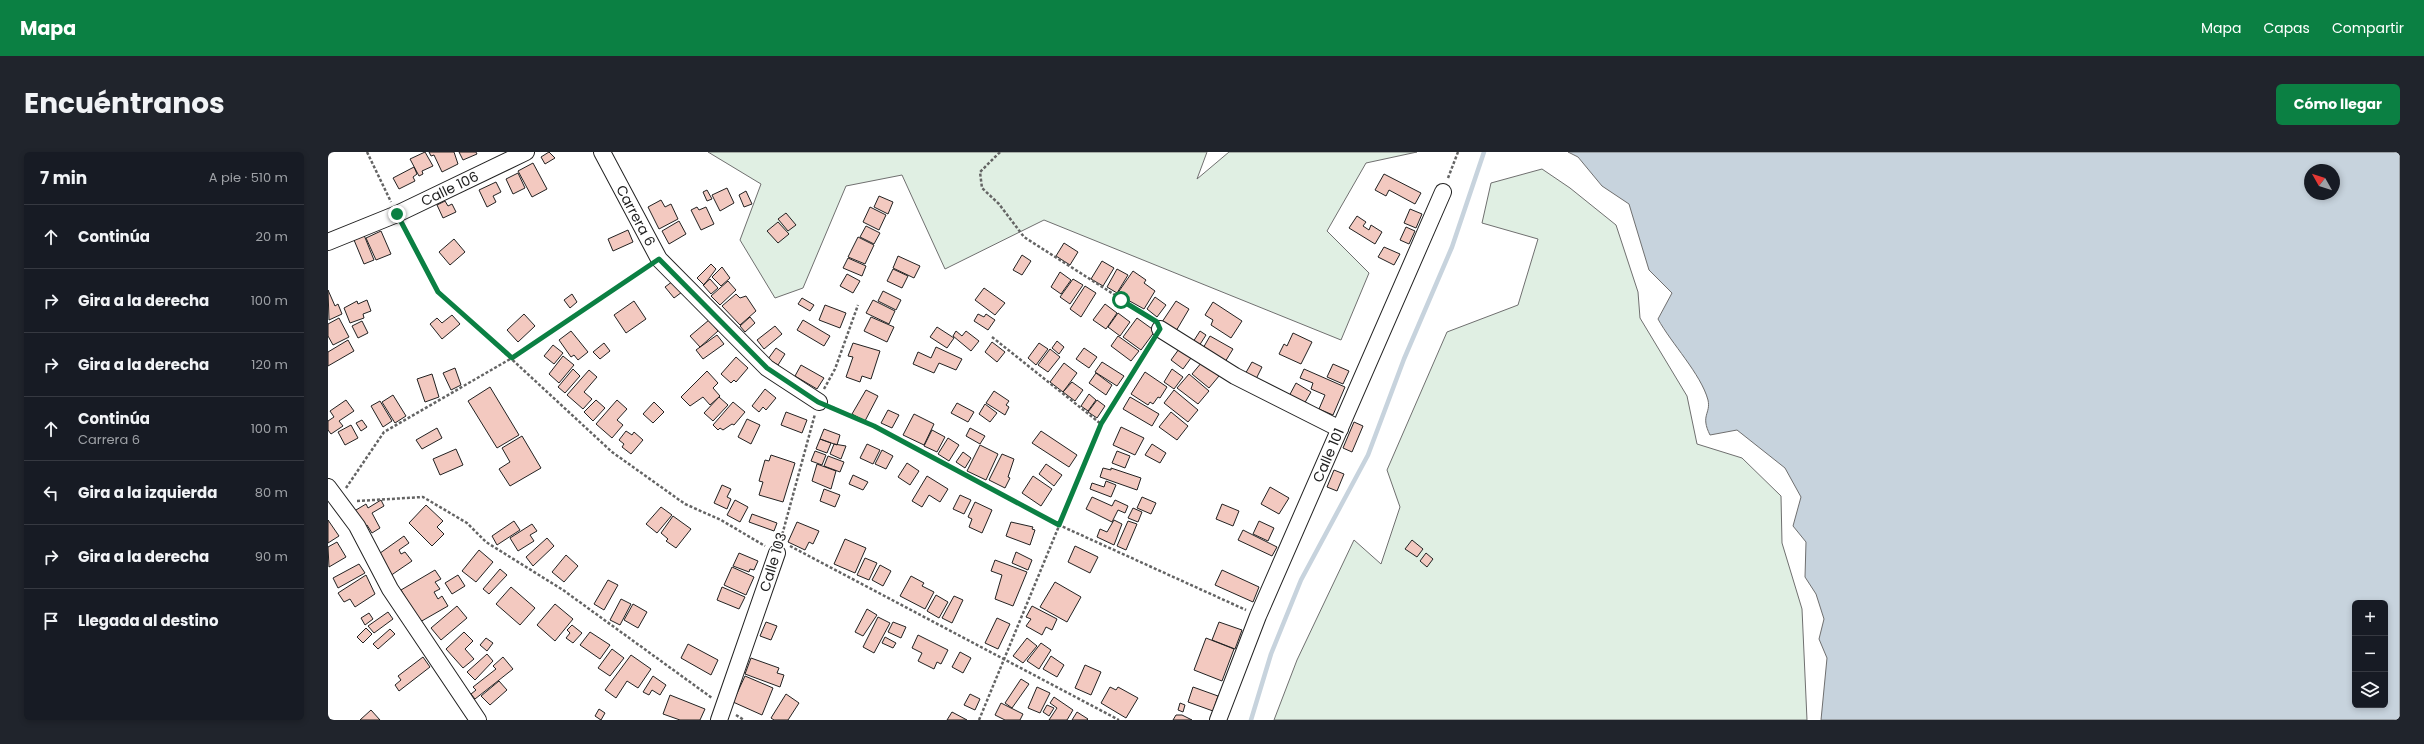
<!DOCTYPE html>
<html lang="es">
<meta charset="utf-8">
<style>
body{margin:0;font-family:Poppins,sans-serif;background:#20242c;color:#f1f3f6}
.controls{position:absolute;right:12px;bottom:12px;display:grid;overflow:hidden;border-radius:6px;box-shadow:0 2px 6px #0003}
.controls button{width:36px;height:36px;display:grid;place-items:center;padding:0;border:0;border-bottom:1px solid #363941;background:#171b24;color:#f1f3f6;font:20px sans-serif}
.compass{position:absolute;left:1976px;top:12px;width:36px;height:36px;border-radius:50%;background:#171b24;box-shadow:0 2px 6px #0003;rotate:309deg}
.stop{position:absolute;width:12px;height:12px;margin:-9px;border:3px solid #0b8043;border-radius:50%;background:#fff}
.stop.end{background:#0b8043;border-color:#fff;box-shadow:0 1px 4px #0008}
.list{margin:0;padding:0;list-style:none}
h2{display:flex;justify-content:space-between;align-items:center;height:52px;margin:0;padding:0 16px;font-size:17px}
h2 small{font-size:13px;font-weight:400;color:#9ea1a6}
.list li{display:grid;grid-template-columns:26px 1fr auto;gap:12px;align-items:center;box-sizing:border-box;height:64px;padding:0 16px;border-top:1px solid #363941}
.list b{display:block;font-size:15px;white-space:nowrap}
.list p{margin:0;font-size:13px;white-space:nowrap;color:#9ea1a6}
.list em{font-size:13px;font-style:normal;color:#9ea1a6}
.icon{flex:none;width:22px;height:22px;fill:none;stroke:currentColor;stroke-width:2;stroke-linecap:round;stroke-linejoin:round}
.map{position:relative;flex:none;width:2072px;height:568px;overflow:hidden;border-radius:6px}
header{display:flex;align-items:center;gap:24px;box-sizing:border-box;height:56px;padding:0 20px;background:#0b8043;color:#fff}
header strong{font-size:19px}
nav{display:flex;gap:22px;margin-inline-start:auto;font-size:14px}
.intro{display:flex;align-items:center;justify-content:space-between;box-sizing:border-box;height:96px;padding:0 24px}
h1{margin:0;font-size:28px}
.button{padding:10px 18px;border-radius:6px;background:#0b8043;color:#fff;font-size:14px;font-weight:700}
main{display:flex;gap:24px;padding:0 24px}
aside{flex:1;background:#171b24;border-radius:6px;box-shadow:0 2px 6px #0003}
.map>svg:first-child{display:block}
.green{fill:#e0efe3;stroke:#6f6f6f}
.water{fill:#c7d3dd;stroke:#6f6f6f;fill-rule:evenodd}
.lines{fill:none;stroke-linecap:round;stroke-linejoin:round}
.stream{stroke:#c7d3dd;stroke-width:4.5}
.building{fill:#f3c9c0;stroke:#222}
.minor-casing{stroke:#222;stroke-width:18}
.path{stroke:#646464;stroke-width:2.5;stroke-dasharray:3 2;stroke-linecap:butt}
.minor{stroke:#fff;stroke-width:16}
.route{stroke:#0b8043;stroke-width:5}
.labels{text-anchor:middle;stroke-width:3;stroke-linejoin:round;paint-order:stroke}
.street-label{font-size:14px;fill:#222;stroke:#fff}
</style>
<header>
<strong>Mapa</strong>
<nav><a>Mapa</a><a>Capas</a><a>Compartir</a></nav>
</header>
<div class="intro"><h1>Encuéntranos</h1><a class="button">Cómo llegar</a></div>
<main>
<aside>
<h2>7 min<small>A pie · 510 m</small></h2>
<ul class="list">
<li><svg class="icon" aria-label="ahead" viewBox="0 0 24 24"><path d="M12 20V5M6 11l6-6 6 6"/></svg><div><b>Continúa</b></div><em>20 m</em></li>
<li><svg class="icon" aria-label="right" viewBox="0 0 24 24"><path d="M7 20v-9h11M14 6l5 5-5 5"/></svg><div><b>Gira a la derecha</b></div><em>100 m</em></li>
<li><svg class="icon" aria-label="right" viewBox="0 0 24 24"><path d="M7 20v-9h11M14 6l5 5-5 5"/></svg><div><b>Gira a la derecha</b></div><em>120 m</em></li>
<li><svg class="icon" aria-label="ahead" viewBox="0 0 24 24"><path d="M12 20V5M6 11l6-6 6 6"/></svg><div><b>Continúa</b><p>Carrera 6</p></div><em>100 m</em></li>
<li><svg class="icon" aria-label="left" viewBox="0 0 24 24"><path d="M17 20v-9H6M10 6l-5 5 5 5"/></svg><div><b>Gira a la izquierda</b></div><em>80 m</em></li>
<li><svg class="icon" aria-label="right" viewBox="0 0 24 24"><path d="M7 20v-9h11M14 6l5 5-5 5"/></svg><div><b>Gira a la derecha</b></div><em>90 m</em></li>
<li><svg class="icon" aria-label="arrive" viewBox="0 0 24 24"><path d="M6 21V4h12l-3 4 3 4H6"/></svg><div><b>Llegada al destino</b></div></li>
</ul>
</aside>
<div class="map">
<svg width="2072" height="568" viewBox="0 0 2072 568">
<rect width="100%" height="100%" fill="#fff"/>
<path class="green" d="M380 0H879L869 27 901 0H1089L1038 11 999 79 1041 121 1013 188 716 68 617 117 574 23 518 34 475 136 447 146 412 88 433 32Z
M1214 17 1242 36 1288 73 1310 140 1312 166 1359 244 1369 292 1414 306 1453 344 1454 391 1474 457 1479 568H946L969 508 1026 388 1053 412 1072 355 1059 318 1119 180 1190 153 1210 87 1154 71 1163 31Z"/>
<path class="water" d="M1240 0H2072V568H1493L1499 506 1491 487 1496 467 1488 442 1477 425 1478 390 1465 374 1473 345 1457 316 1409 278 1382 283C1372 263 1383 262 1380 248 1373 222 1343 191 1330 167L1344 141 1321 118 1301 52 1274 34 1250 5ZM1982 18H2006V42H1982ZM2027 451H2057V553H2027Z"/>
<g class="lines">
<path class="stream" d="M923 568 943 502 973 428 1040 303 1076 207 1124 95 1156 0"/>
</g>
<path class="building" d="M97 0 105 14 94 19 95 22 91 24 82 7Z
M101 0H126L130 12 114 20 106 3 103 4Z
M131 0H148L149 2 135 8Z
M221 0 227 6 217 12 213 5Z
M205 11 219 37 204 45 190 19Z
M86 15 89 22 85 25 87 29 71 37 65 26Z
M190 21 197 36 185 42 178 27Z
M1056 22 1093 41 1087 52 1061 38 1058 44 1047 38Z
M168 30 173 40 165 44 168 50 159 55 151 38Z
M399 36 406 51 392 59 384 43Z
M379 38 384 47 379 49 375 40Z
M418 39 424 52 416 55 411 43Z
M551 44 565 50 560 62 546 55Z
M333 48 337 55 343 52 350 67 331 77 320 55Z
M117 49 120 54 124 52 128 60 115 66 109 53Z
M369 55 371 58 378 55 386 72 373 78 363 58Z
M542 55 558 63 551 78 535 70Z
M1082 57 1094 62 1088 76 1076 71Z
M458 61 468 73 460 79 450 67Z
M1029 64 1038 70 1035 74 1041 78 1043 73 1054 80 1047 92 1021 76Z
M351 69 358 82 341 92 334 79Z
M450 70 461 82 450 91 439 79Z
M538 74 552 81 546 92 532 85Z
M1078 75 1087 79 1081 92 1072 88Z
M300 78 305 90 285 99 280 87Z
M53 79 63 102 48 108 38 86Z
M36 83 46 108 36 112 26 88Z
M530 85 546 93 537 112 520 105Z
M126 87 137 100 122 113 111 100Z
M736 91 750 100 742 113 728 104Z
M1056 95 1072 102 1066 113 1050 105Z
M694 103 703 109 694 123 685 118Z
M570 104 592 114 586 126 565 116Z
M520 106 538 114 534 124 515 116Z
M774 109 786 116 775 134 763 127Z
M383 112 388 117 376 133 369 126Z
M394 115 402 126 393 134 384 125Z
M565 117 580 124 574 136 559 129Z
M789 117 800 123 789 141 779 135Z
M805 119 818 128 816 131 827 139 816 157 789 142Z
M732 120 743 128 733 142 723 135Z
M519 122 532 129 525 141 512 134Z
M382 127 390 136 383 142 375 133Z
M745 127 755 133 742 152 732 145Z
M345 129 354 140 346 146 337 135Z
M400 129 408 138 392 153 383 144Z
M757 134 768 141 753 165 742 157Z
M656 136 677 151 667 163 647 148Z
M0 138 7 154 10 152 14 162 1 168Z
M555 139 573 148 568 158 550 149Z
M244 142 249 150 242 156 236 148Z
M408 142 412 146 418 144 428 159 412 173 394 154Z
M827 145 838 153 829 165 819 157Z
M474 146 486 153 482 159 470 152Z
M39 148 43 159 35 162 36 166 22 171 16 156 29 149 30 152Z
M545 148 567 159 561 172 538 161Z
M306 149 318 167 298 181 286 163Z
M848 149 861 157 848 179 834 170Z
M885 150 914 169 903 186 883 173 885 168 877 163Z
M777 152 789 161 778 177 765 168Z
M497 153 518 161 512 176 491 168Z
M790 161 802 170 792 184 780 175Z
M196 162 207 174 190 190 179 178Z
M650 162 656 165 658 162 667 168 660 178 646 169Z
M124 163 132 172 114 187 102 172 109 166 114 171Z
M422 165 427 171 417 180 412 174Z
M543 165 566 175 559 190 536 179Z
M11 166 21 185 5 193 0 184V172Z
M809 166 827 179 813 198 795 185Z
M381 168 390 179 372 195 362 184Z
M475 168 502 184 496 194 469 178Z
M34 169 40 181 30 186 24 174Z
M447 174 454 182 436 197 429 188Z
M609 175 626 186 619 196 602 185Z
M243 179 260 200 250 208 246 203 243 205 231 188Z
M628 179 634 184 638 179 651 189 643 199 625 184Z
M872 179 878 183 871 194 865 190Z
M965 181 984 190 973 212 951 202 956 192 959 194Z
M389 183 396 192 375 207 368 198Z
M790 184 811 199 803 209 783 194Z
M882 184 905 197 897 210 874 198Z
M20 188 26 199 0 214V200Z
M729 189 736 195 731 202 724 196Z
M664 190 677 200 669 210 657 200Z
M276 191 282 199 272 207 265 200Z
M525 191 552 199 543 227 534 224 532 230 518 225 525 205 520 204Z
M711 191 720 197 708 213 700 206Z
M225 193 235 201 226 212 216 204Z
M608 195 634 207 628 218 611 211 606 221 585 212 590 200 603 206Z
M448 196 457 202 450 213 440 207Z
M756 196 769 205 761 216 748 207Z
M722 197 732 205 720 220 710 213Z
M851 197 863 206 855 217 843 208Z
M235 204 246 213 231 231 221 222Z
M408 205 420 216 408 230 406 228 403 231 393 222Z
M774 210 796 224 789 234 767 220Z
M874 210 891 224 881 236 864 222Z
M924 210 934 215 927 229 916 224Z
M736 211 749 221 735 240 722 230Z
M1005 212 1021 219 1015 232 999 225Z
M473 213 496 226 489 237 467 224Z
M127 216 133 233 123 238 115 221Z
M245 217 252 224 237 241 230 235Z
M844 217 855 225 846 237 836 230Z
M976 217 1017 235 1005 263 991 257 997 243 983 237 985 231 972 226Z
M261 218 269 225 256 240 264 247 255 257 239 243Z
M379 219 390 231 385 236 392 244 382 253 375 245 362 254 353 245Z
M817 220 839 235 832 246 830 245 825 252 822 250 820 253 803 242Z
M768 221 784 233 778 243 761 231Z
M104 222 111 245 97 250 89 227Z
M861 222 881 239 870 252 849 236Z
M744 230 755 238 747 249 735 240Z
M968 231 983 240 975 254 960 246Z
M162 235 191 283 169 296 140 249Z
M437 237 448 246 438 258 435 255 431 260 424 254Z
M538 238 550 244 537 269 524 262Z
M846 238 870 258 860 270 836 251Z
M666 239 681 249 678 253 681 255 677 263 658 251Z
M761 242 768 248 760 259 753 254Z
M65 243 78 264 67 271 54 250Z
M391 245 400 253 385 269 376 261Z
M802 245 831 262 824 274 795 257Z
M18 248 26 259 11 269 15 274 3 282 0 278V269L6 265 2 259Z
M268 248 277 256 265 269 256 260Z
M289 248 299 257 289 268 295 273 284 286 268 272Z
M769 248 777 254 769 266 760 260Z
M52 249 64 269 55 275 43 254Z
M326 250 336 260 325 271 315 262Z
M405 250 417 260 406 273 404 272 395 278 392 276 390 278 385 273Z
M629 251 646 260 640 270 623 261Z
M657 252 669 261 662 270 651 262Z
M560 258 571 263 564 276 553 271Z
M458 260 479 268 474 281 453 273Z
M843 260 860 274 849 288 831 275Z
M586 262 606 272 596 293 575 283Z
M419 267 432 273 423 292 410 285Z
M34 268 39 275 33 279 28 271Z
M1026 270 1035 274 1024 300 1015 296Z
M23 273 30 286 17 293 10 280Z
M793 275 816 286 807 303 785 293Z
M109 276 114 286 94 297 88 288Z
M642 276 657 284 652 292 638 284Z
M496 277 512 283 509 293 492 287Z
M604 278 617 285 609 300 596 294Z
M298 279 304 283 306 280 315 288 303 302 294 295 296 292 291 288Z
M713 279 749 303 741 315 704 291Z
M194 284 213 316 182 334 171 317 182 310 174 296Z
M620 286 631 293 621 309 610 302Z
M492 287 503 291 499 301 488 297Z
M506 292 518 294 513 307 502 302Z
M539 292 552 298 545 312 532 306Z
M824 292 838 301 832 311 817 303Z
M652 293 670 302 658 328 639 319Z
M128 297 135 313 112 323 105 307Z
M554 298 565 304 558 317 547 312Z
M487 299 498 303 494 313 483 309Z
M789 299 802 304 797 316 784 311Z
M635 300 643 306 637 316 628 310Z
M674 302 686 307 680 325 682 326 677 336 661 328Z
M443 303 467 311 455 350 431 343 435 330 431 329 437 308 441 309Z
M500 304 516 310 512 320 496 314Z
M579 311 591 319 582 333 570 325Z
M489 312 508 319 503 337 484 329Z
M718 312 734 323 726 334 711 322Z
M775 316 783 318V316L813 326 809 338 772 325Z
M1006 318 1016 322 1009 339 999 335Z
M525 323 540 330 535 338 521 332Z
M599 324 620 337 612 350 601 343 594 355 584 349Z
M705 324 724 337 713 354 694 341Z
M778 329 788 333 783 345 762 337 764 331 776 335Z
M394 333 403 337 399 345 403 347 399 357 386 351Z
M942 335 961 346 951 362 933 352Z
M496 337 512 343 507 355 492 349Z
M632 343 643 348 636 362 625 357Z
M764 345 784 354 787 348 800 354 797 361 790 358 784 370 758 357Z
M814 345 828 351 823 362 809 356Z
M53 348 56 354 44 361 52 376 44 381 39 373 33 378 23 361 38 352 40 356Z
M407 348 420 355 412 370 399 363Z
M647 350 664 358 654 381 641 375 644 367 640 365Z
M894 352 911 359 905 374 888 367Z
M98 353 115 369 109 375 116 382 104 394 81 371Z
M333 355 344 363 329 381 318 372Z
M805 356 814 360 810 370 800 366Z
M424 362 449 371 446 379 421 370Z
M345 364 363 377 348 396 338 389 340 387 333 381Z
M0 368 11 384 0 391Z
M786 368 794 372 786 393 769 385 772 377 779 380Z
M186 369 192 378 169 393 164 384Z
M800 369 809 372 798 398 789 394Z
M931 369 946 376 940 389 925 382Z
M469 370 491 379 485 392 481 390 477 398 460 390Z
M683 370 705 375 704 377 707 378 702 393 678 384Z
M204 372 209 379 202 383 206 389 190 399 182 386Z
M915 378 949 395 944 404 910 388Z
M76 384 81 391 71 398 73 402 77 400 84 409 62 424 48 404Z
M219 386 226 394 205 414 198 405Z
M517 387 538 396 527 421 506 412Z
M1084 388 1095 397 1089 405 1077 397Z
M9 390 18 405 1 415 0 395Z
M747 394 770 405 762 421 740 410Z
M151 398 165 410 148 430 134 419Z
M688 400 704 408 700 418 684 411Z
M411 401 430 409 426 418 422 417 421 420 405 414Z
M1098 401 1105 407 1099 415 1092 409Z
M238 403 250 414 236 430 224 420Z
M537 406 549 411 541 428 529 423Z
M667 408 699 420 685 454 667 447 674 423 663 419Z
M31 412 37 421 10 436 5 426Z
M552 413 563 419 555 434 544 428Z
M404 415 426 425 418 443 396 433Z
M172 417 179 423 161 442 155 437Z
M107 418 113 427 107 430 112 437 106 440 110 447 114 444 120 454 92 470 73 438Z
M894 418 931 435 925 450 887 433Z
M38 423 47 442 27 455 22 447 16 450 10 441Z
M130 423 137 434 124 442 117 431Z
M583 424 596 431 594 434 606 440 597 457 572 444Z
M280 428 290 433 276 458 266 452Z
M727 430 753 445 739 470 712 455Z
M183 435 207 456 192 473 168 452Z
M394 435 417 445 411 457 389 448Z
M608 443 620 450 611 466 599 459Z
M626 444 635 448 624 471 614 466Z
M293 447 303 452 292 473 282 468Z
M227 452 245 467 227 489 209 473Z
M305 452 319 460 310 476 296 468Z
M129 454 139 466 113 488 103 476Z
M704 454 729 467 724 478 718 475 714 483 698 474 703 467 698 465Z
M539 457 549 463 535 484 527 480Z
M60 460 65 467 46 481 40 474Z
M41 461 45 467 37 473 33 466Z
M550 465 562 471 546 501 535 495Z
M669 466 682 472 670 497 657 491Z
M438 470 449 474 443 488 432 484Z
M565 470 578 475 573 486 560 480Z
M891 470 914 478 907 497 884 488Z
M244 473 254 481 245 491 238 486 242 481 239 478Z
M38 476 44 482 35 491 29 485Z
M62 477 67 482 50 497 45 492Z
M136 480 145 489 137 497 146 507 135 516 118 497Z
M262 480 282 493 272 507 252 493Z
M590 483 620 498 613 512 609 510 606 517 590 509 594 501 584 496Z
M557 485 568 491 565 496 554 491Z
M158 486 165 491 159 499 152 493Z
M699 486 709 494 695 511 685 504Z
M878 486 906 497 894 529 866 518Z
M713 491 723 498 711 517 699 509Z
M360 492 390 508 383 523 353 506Z
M284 497 296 506 282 524 270 516Z
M632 500 643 506 635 521 624 515Z
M159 502 165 509 147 528 139 520Z
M303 503 323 517 310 536 299 529 288 546 277 538Z
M723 504 736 513 729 525 715 517Z
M95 505 102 515 71 539 67 533 73 528 70 524Z
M175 505 185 517 147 547 143 542 148 538 145 535 168 517 165 514Z
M423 506 451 516 449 521 456 523 452 535 417 522Z
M757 513 773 520 763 543 747 536Z
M325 524 338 533 332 543 324 538 321 543 315 540Z
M417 524 445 536 434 563 405 550Z
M693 527 701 532 684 556 677 551Z
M171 529 179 538 162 553 153 544Z
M709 535 722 541 712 561 700 556Z
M782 535 788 538 790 535 810 546 798 566 773 551Z
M865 535 890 544 885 559 860 550Z
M458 542 471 551 460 568H446L443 566Z
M642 542 652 547 647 558 636 553Z
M342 543 377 557 372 568H352L335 562Z
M726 545 745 558 739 568H721L729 556 722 551Z
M673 551 695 562 692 568H677L667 563Z
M852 551 857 553 855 560 850 558Z
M719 553 726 556 721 564 715 560Z
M271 557 277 561 273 568 267 564Z
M43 558 52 568H32Z
M624 560 639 568H619Z
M749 560 760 567 759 568H744Z
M848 563H854L864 568H845Z"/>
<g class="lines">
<defs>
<g id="minor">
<path id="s1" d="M274 0 331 107 439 216 491 250"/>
<path id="s2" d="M0 90 69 62 198 0"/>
<path d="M832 177 907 224 1012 277"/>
<path d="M0 335 29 374 62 437 150 568"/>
<path d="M391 568 449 401"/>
<path id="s3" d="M890 568 930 464 1115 40"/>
</g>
</defs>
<use href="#minor" class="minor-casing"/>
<path class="path" d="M39 0 63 50
M672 0 652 20 654 36 671 52 696 85 823 166
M1120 26 1130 0
M76 74 110 139 284 300 357 352 393 368 437 394
M664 185 773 272
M496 237 507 217 530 153
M504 255 545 274 731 373 918 458
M18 336 56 280 184 206 320 115
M29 349 95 345 139 371 158 390 235 438 384 546
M453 387 487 262
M462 394 791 568
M408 563 416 568
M651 568 773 272 824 189"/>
<use href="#minor" class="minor"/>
</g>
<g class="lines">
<path class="route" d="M69 62 110 140 184 206 331 107 439 216 490 250 546 274 731 373 773 272 832 177 829 170 793 148"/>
</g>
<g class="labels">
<g class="street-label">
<text dy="5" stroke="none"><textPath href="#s2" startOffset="133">Calle 106</textPath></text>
<text dy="5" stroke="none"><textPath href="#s1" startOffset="72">Carrera 6</textPath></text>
<text dy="5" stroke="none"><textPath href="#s3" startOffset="287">Calle 101</textPath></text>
<text transform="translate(445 410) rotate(-73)" y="5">Calle 103</text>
</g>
</g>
</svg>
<div class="controls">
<button>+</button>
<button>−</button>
<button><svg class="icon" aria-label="layers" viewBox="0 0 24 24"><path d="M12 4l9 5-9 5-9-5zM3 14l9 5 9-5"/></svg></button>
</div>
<svg class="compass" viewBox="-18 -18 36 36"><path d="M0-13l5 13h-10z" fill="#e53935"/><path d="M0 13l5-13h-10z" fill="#9ea1a6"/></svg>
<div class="stop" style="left:793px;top:148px"></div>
<div class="stop end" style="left:69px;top:62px"></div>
</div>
</main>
